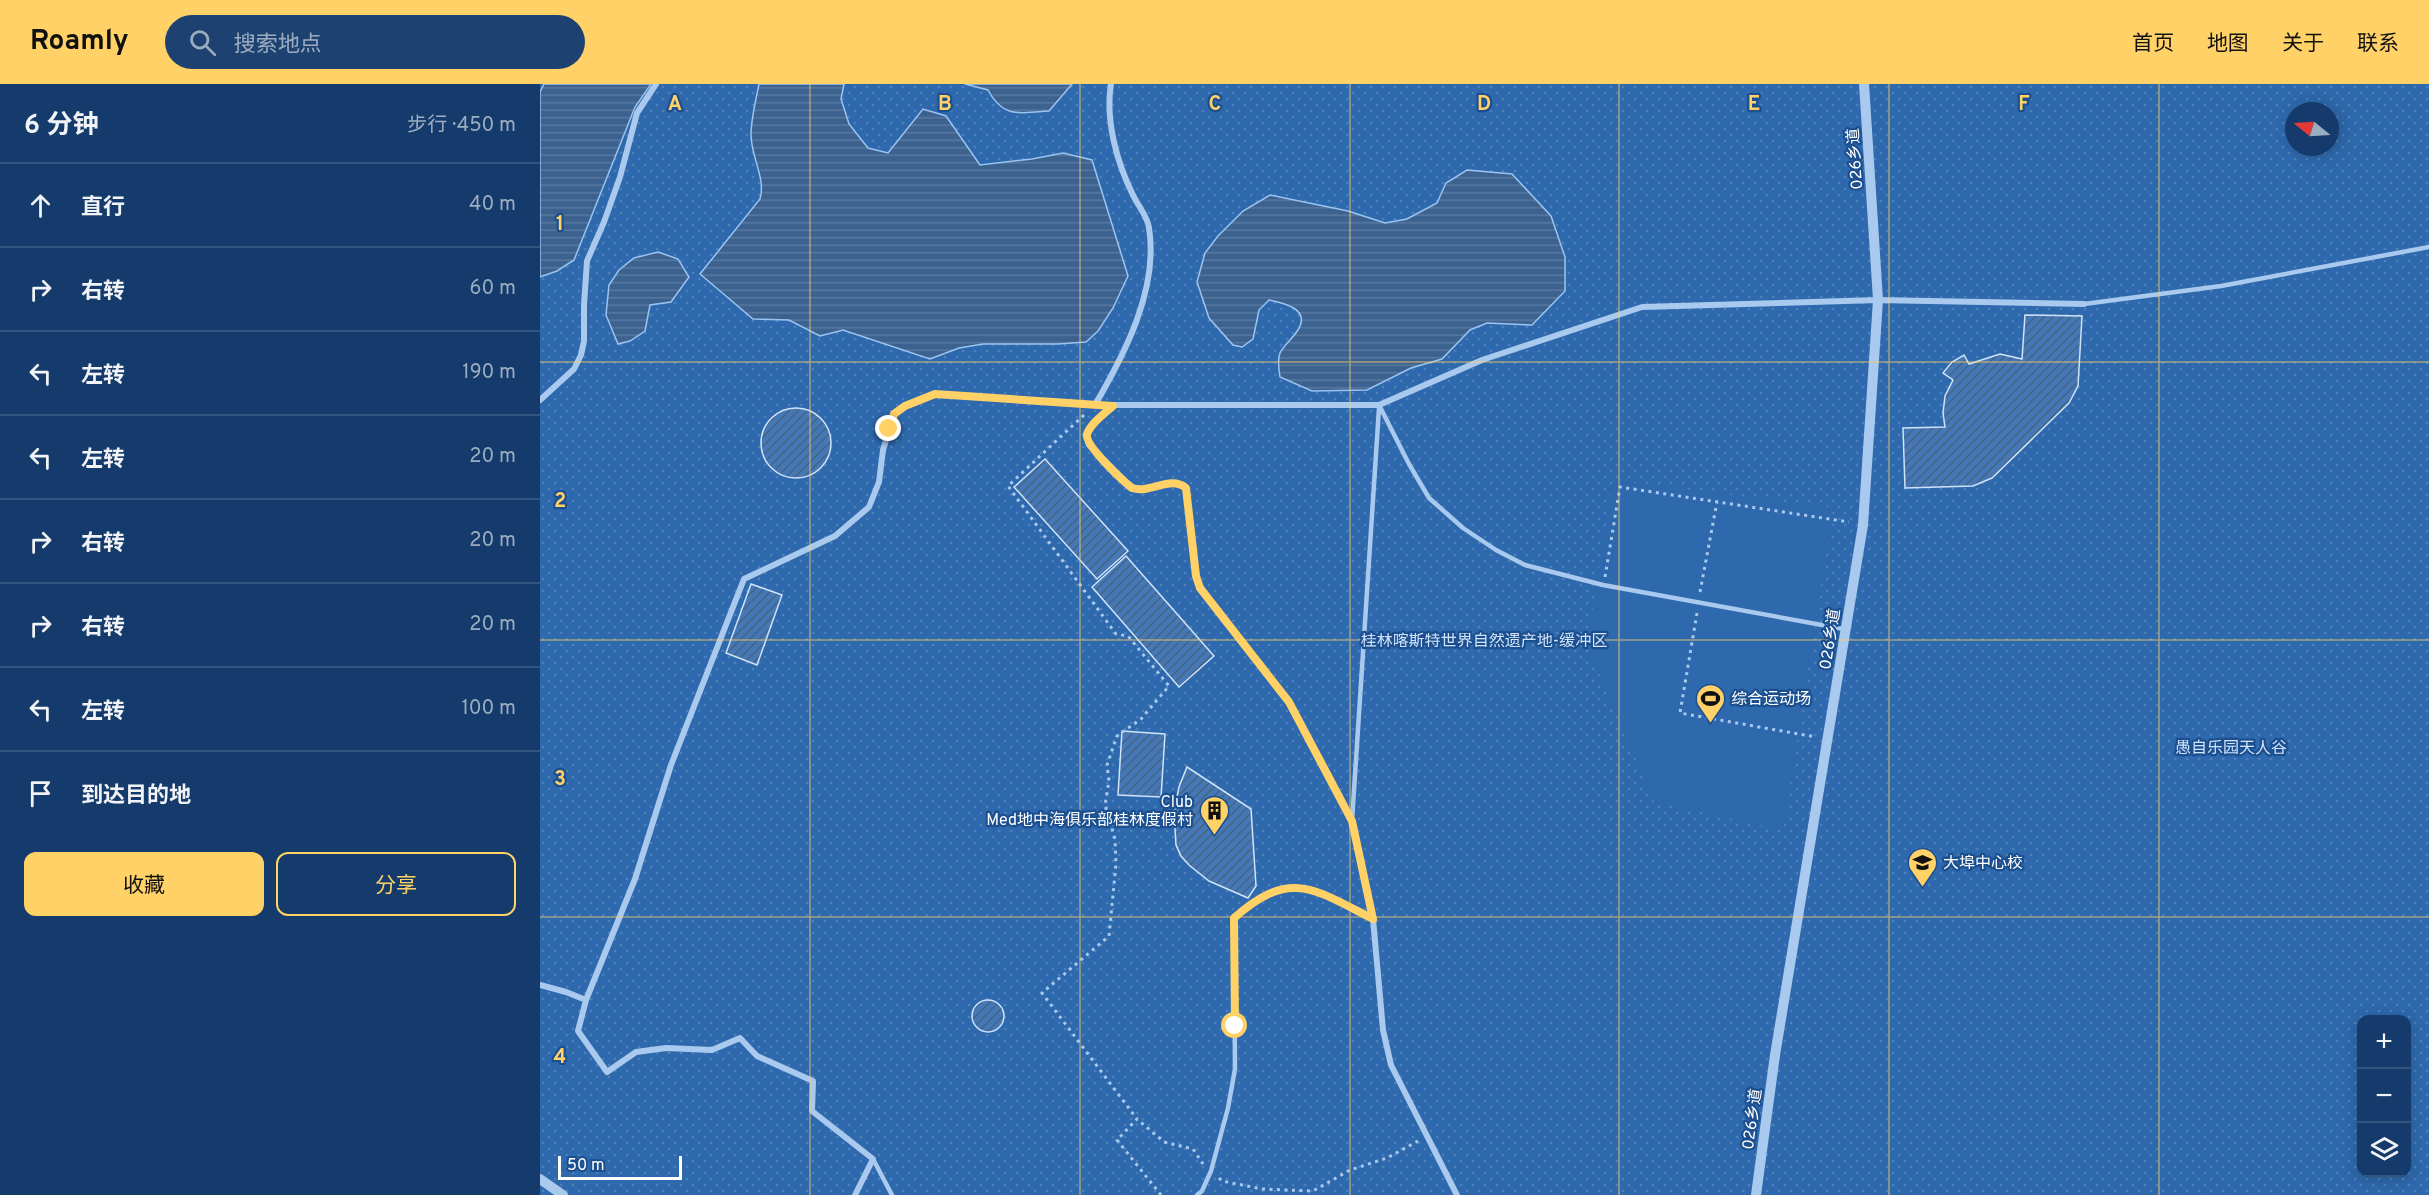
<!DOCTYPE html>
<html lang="zh">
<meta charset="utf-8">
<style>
body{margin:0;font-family:Overpass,"Noto Sans SC",sans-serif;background:#1d4271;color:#f1f3f6}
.controls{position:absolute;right:18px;bottom:18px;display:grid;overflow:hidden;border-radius:12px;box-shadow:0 3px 15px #0003}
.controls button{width:54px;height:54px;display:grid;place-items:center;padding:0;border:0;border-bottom:2px solid #33557e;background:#143b6b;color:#f1f3f6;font:30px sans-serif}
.compass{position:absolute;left:1745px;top:18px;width:54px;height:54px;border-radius:50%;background:#143b6b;box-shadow:0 3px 15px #0003;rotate:288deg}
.scale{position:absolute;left:18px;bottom:15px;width:124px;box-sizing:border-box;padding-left:6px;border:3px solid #fff;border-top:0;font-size:16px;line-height:21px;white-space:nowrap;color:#fff;-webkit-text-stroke:4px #1b4f8f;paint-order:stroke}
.stop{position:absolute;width:18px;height:18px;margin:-14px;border:4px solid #ffd166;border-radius:50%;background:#fff}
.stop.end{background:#ffd166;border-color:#fff;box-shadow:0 2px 6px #0008}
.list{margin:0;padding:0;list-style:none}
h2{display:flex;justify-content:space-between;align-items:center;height:78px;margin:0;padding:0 24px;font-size:26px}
h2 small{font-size:20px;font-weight:400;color:#9dadc1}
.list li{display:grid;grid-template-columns:39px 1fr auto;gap:18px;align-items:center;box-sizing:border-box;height:84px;padding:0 24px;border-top:2px solid #33557e}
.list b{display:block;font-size:22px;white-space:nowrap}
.list em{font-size:20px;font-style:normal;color:#9dadc1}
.actions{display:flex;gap:12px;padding:18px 24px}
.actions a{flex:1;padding:14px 0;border:2px solid #ffd166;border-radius:12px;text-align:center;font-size:21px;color:#ffd166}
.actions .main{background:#ffd166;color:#111}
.icon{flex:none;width:33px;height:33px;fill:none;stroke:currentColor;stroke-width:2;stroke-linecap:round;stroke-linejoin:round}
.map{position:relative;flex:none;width:1889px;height:1111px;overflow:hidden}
header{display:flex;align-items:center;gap:36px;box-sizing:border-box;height:84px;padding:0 30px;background:#ffd166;color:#111}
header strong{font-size:28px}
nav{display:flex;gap:33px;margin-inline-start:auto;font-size:21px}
.search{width:420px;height:54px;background:#1d4271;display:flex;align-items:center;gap:15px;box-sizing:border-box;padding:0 21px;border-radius:33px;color:#9dadc1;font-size:22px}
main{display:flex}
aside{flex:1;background:#143b6b}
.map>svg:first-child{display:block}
.park{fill:url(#park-dots);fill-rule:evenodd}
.pitch{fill:#2e69ad}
.water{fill:url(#water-rules);stroke:#9cc4f0;stroke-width:1.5}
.building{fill:url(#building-hatch);stroke:#cfe3fa;stroke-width:1.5}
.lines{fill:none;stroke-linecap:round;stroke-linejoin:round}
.path{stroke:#a9c9ee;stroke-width:3;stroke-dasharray:3 4.5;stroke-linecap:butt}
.service{stroke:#a9c9ee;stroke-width:4.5}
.minor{stroke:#a9c9ee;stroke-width:6}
.tertiary{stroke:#a9c9ee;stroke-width:10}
.route{stroke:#ffd166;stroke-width:8}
.grid{fill:none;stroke:#ffd166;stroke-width:1.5;stroke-opacity:0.55}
.labels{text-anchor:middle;stroke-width:4.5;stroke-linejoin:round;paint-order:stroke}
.street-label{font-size:16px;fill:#fff;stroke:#1b4f8f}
.park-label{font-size:16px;fill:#cfe3fa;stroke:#1b4f8f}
.poi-label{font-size:16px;fill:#fff;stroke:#1b4f8f;text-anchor:start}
.grid-label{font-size:20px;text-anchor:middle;font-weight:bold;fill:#ffd166;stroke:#1b4f8f;stroke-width:4.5;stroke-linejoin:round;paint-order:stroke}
</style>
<header>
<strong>Roamly</strong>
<div class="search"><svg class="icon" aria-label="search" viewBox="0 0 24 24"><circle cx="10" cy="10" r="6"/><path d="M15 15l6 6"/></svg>搜索地点</div>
<nav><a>首页</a><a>地图</a><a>关于</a><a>联系</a></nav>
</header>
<main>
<aside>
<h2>6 分钟<small>步行 · 450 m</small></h2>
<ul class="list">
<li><svg class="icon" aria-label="ahead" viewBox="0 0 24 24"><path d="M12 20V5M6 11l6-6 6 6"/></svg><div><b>直行</b></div><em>40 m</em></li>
<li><svg class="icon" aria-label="right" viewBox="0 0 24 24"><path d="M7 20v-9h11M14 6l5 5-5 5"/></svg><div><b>右转</b></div><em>60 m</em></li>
<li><svg class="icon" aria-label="left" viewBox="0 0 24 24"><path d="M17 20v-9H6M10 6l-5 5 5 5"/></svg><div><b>左转</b></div><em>190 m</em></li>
<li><svg class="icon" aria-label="left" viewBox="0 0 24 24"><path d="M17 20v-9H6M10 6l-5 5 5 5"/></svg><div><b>左转</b></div><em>20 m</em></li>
<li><svg class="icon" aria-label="right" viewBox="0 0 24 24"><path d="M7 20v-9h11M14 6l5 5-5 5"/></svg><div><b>右转</b></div><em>20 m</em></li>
<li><svg class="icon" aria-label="right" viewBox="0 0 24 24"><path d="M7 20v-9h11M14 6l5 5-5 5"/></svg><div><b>右转</b></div><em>20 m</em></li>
<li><svg class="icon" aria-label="left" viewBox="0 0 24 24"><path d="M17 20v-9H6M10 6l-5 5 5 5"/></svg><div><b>左转</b></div><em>100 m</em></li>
<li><svg class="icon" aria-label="arrive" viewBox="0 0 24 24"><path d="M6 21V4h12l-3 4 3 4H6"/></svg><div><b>到达目的地</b></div></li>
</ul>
<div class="actions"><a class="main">收藏</a><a>分享</a></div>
</aside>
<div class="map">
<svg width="1889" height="1111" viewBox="0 0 1889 1111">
<defs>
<pattern id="park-dots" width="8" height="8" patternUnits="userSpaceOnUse" patternTransform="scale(1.5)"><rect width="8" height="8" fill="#2e69ad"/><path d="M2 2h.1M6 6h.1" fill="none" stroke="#4d80b9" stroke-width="1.8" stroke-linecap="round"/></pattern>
<pattern id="water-rules" width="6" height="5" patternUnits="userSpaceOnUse" patternTransform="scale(1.5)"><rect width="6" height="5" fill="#3c6290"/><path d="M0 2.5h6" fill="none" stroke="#597aa1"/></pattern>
<pattern id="building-hatch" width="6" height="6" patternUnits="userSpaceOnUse" patternTransform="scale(1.5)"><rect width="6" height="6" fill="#4478b7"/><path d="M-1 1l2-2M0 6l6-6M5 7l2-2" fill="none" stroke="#486282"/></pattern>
</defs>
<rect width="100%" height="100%" fill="#1b4f8f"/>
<path class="park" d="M0 0H1889V1111H0ZM1754 27H1790V63H1754ZM1822 936H1866V1088H1822Z"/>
<path class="pitch" d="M1073 396 1293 424 1243 746 1114 718 1047 561Z"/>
<path class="water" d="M4 0H111L95 23 34 176 17 187 0 193V8Z
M219 0H304L301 15 309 40 328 64 348 69 383 25 406 32 440 81 492 75 523 69 552 76 588 192 573 224 558 247 546 258 518 260H443L419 264 390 275 303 246 280 252 249 236 213 235 160 190 220 115C226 94 211 73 211 51 211 35 216 16 219 0Z
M425 0H532L509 27C481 29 463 35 448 6Z
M927 86 972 90 1011 132 1025 173V207L992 241 947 239 930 246 902 275 871 284 827 306 772 307 740 293C739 286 737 276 740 269 744 261 753 254 758 246 771 225 744 219 729 216L719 226 713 255 702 263 693 261 669 234 657 198 665 169 678 152 703 127 730 111 808 127 845 139 867 135 897 119 906 99Z
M118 168 138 175 149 193 131 218 110 221 105 247 90 257 78 260 66 231 69 201 79 186 94 174Z"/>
<path class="building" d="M1485 231 1542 232 1538 302 1529 319 1452 394 1433 402 1365 404 1363 344 1405 343 1403 329 1405 312 1413 296 1403 289 1412 278 1424 271 1429 280 1460 270 1482 275Z
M221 359a35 35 0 1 1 70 0a35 35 0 1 1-70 0Z
M505 375 588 467 557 495 474 403Z
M586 472 674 572 639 603 552 503Z
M211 500 242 511 217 581 186 569Z
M582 647 625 650 621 713 578 711Z
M647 683 711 725 716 802 708 814 669 797 649 781 641 772 636 761 634 728 639 703Z
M432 932a16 16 0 1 1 32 0a16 16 0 1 1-32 0Z"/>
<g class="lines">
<path class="path" d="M544 331 468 402 576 550 588 552 629 602 601 635 577 652 567 681 569 697 565 721 575 755 576 780 569 852 502 909 597 1035
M1065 493 1080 403 1309 438
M1160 508 1177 418
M1157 529 1140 629 1276 653
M679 1094 682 1097 722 1105 773 1107 810 1086 847 1074 878 1057
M621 1111 577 1056 597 1035 624 1058 653 1065 663 1080"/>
<path class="service" d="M1544 220 1681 202 1889 163
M839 321 869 380 889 414 923 444 956 466 985 481 1063 501 1304 545
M812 737 839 324
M333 1075 352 1111
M657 1111 662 1107 671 1087 688 1024 695 985 694 834C704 826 713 817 724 811 760 790 801 818 833 834"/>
<path class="minor" d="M0 316 34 285 41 271 44 257V221L47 177 64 138 80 93 97 29 116 0
M555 321C584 271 619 205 609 144 608 133 598 122 593 111 577 79 565 36 571 0
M573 322C562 332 542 344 549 361L592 404C610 410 630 391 646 404L656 492 660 503 749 618 812 737 833 835 843 946 851 981 917 1111
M0 901 26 908 46 916 38 947 67 988 96 968 126 964 172 966 200 954 217 972 273 997 272 1027 333 1075 315 1111
M46 916 95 795 131 681 204 495 295 452 329 423 339 398 343 366 354 330 365 322 395 310 555 321H839L942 276 1102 223 1338 216 1544 220"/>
<path class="tertiary" d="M0 1095 23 1111
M1216 1111 1235 971 1323 441 1338 216 1324 0"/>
</g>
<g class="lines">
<path class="route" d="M349 345 354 330 365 322 395 310 573 322C565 329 551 339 547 350 544 361 583 397 592 404 611 410 630 391 646 404L656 492 660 504 749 618 812 737 833 835C774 805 750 784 694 834L695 942"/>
</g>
<path class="grid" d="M270 0V1111M540 0V1111M810 0V1111M1079 0V1111M1349 0V1111M1619 0V1111M0 278H1889M0 556H1889M0 833H1889"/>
<defs>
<symbol id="stadium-pin" viewBox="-11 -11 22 30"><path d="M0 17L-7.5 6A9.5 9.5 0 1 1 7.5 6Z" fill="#ffd166" stroke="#1b4f8f"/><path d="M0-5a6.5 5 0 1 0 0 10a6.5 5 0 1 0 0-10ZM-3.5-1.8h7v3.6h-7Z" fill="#111"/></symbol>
<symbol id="building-pin" viewBox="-11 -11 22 30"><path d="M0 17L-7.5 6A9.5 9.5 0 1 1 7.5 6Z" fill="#ffd166" stroke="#1b4f8f"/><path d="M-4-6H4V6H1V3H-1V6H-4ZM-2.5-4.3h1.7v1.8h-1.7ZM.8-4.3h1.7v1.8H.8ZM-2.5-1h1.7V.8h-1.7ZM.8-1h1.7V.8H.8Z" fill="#111"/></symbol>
<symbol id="school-pin" viewBox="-11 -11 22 30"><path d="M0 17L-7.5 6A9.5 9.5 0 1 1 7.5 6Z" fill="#ffd166" stroke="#1b4f8f"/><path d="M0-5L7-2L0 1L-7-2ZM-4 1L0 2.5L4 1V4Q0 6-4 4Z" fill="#111"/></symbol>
</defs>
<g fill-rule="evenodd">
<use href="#stadium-pin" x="1154" y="598" width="33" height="45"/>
<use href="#building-pin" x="658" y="710" width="33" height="45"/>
<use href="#school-pin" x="1366" y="762" width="33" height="45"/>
</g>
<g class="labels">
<g class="street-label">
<text transform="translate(1314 75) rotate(-94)" y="6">026乡道</text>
<text transform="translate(1289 555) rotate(-81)" y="6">026乡道</text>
<text transform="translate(1211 1035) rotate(-82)" y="6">026乡道</text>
</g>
<g class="park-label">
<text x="944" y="562">桂林喀斯特世界自然遗产地-缓冲区</text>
<text x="1691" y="669">愚自乐园天人谷</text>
</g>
<g class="poi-label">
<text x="1191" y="620">综合运动场</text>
<text x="653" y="723" text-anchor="end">Club<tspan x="653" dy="18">Med地中海俱乐部桂林度假村</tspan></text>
<text x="1403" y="784">大埠中心校</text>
</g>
</g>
<g class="grid-label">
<text x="135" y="26">A</text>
<text x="405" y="26">B</text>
<text x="675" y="26">C</text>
<text x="944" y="26">D</text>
<text x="1214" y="26">E</text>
<text x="1484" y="26">F</text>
<text x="20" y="146">1</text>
<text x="20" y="423">2</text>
<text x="20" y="701">3</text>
<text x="20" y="979">4</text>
</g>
</svg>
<div class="controls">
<button>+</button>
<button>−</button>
<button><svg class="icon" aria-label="layers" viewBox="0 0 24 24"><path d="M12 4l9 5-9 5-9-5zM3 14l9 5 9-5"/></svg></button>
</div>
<svg class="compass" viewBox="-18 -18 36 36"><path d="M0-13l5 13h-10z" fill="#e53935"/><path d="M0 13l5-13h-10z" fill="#9dadc1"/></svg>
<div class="scale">50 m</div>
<div class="stop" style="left:695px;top:942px"></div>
<div class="stop end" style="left:349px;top:345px"></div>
</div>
</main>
